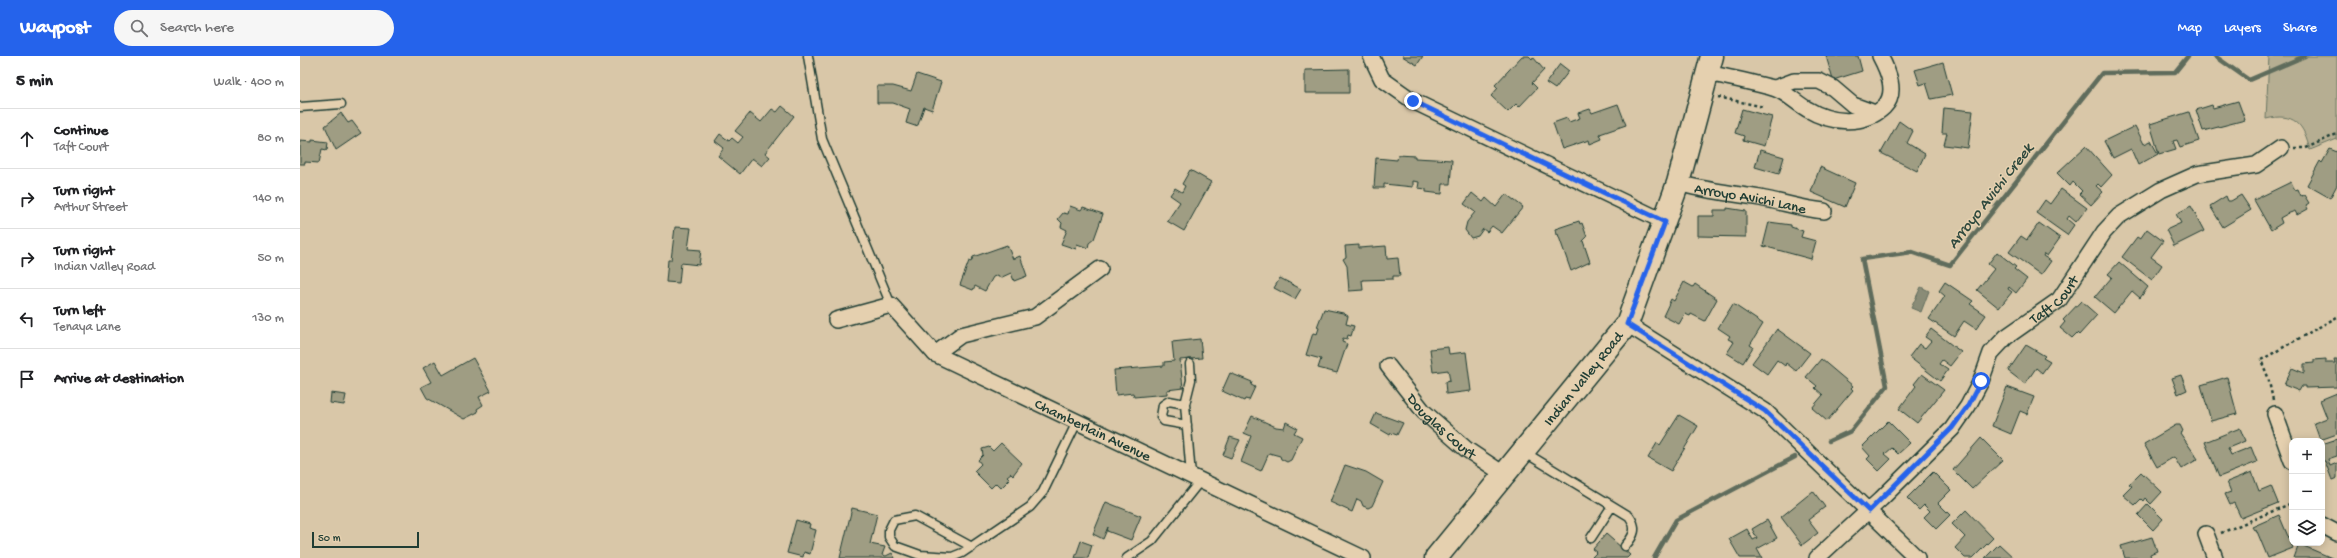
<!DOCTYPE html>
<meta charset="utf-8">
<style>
body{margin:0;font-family:"Gochi Hand",sans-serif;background:#f6f6f6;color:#202124}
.controls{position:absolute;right:12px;bottom:12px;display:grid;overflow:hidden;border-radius:8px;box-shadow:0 2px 10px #0003}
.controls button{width:36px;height:36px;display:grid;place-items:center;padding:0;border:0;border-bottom:1px solid #e0e0e0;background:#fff;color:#202124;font:20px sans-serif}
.scale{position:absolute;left:12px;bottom:10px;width:107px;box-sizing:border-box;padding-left:4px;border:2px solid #1f3d34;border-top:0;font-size:11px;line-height:14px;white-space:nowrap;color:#1f3d34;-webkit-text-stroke:3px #e5d0af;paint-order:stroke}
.stop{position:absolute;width:12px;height:12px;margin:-9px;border:3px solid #2563eb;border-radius:50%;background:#fff}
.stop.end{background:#2563eb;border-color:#fff;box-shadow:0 1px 4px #0008}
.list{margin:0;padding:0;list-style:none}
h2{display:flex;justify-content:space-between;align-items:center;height:52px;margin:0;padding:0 16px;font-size:17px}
h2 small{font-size:13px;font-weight:400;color:#757577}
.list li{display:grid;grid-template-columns:26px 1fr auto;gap:12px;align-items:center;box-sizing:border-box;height:60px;padding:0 16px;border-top:1px solid #e0e0e0}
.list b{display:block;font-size:15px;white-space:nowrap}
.list p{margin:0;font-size:13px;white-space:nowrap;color:#757577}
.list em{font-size:13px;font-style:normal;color:#757577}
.icon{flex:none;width:22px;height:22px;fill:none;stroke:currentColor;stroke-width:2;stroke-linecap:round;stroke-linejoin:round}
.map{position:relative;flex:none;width:2037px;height:502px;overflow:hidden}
header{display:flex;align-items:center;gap:24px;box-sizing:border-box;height:56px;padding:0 20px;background:#2563eb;color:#fff}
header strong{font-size:19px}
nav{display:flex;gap:22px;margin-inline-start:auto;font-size:14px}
.search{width:280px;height:36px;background:#f6f6f6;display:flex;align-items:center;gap:10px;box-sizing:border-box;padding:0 14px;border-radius:22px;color:#757577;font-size:15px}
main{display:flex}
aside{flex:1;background:#fff}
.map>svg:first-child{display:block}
.green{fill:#b6ae92;stroke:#6a7663}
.water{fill:#8a8c77;stroke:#5f6c5c}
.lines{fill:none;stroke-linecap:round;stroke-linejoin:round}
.stream{stroke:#5f6c5c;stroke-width:4.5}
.building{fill:#9f9d83;stroke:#1f3d34}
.lane-casing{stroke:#1f3d34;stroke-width:11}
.street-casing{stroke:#1f3d34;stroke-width:18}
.secondary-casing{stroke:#1f3d34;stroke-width:25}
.path{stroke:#1f3d34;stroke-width:2.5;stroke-dasharray:3 3;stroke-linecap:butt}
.lane{stroke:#e5d0af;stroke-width:8}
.street{stroke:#e5d0af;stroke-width:15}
.secondary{stroke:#e5d0af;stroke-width:22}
.route{stroke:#2563eb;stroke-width:5}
.labels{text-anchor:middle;stroke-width:3;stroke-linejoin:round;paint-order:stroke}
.street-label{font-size:15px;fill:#1f3d34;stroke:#e5d0af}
.water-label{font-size:16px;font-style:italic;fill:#2f493e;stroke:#e5d0af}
</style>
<header>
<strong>Waypost</strong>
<div class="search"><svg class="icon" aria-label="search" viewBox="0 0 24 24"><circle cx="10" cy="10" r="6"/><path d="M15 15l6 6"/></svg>Search here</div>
<nav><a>Map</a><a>Layers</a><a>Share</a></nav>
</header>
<main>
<aside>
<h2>5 min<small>Walk · 400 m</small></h2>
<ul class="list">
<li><svg class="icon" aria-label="ahead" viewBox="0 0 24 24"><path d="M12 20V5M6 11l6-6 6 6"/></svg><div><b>Continue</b><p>Taft Court</p></div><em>80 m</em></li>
<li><svg class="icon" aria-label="right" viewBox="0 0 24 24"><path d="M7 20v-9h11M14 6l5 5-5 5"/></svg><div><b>Turn right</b><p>Arthur Street</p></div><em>140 m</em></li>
<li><svg class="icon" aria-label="right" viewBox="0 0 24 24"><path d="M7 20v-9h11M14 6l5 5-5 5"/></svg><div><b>Turn right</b><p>Indian Valley Road</p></div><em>50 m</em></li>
<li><svg class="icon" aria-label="left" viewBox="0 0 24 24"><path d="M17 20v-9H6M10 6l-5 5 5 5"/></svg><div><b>Turn left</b><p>Tenaya Lane</p></div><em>130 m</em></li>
<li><svg class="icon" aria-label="arrive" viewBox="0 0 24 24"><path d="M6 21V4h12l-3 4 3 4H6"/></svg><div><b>Arrive at destination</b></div></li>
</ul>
</aside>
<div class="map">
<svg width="2037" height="502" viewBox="0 0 2037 502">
<rect width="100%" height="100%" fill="#d9c7a8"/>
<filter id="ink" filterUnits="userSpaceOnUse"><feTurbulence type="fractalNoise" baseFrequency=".025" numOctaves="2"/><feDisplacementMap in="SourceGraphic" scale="8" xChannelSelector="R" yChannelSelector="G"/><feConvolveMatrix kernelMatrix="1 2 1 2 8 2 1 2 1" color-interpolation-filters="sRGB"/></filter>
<g filter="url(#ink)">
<path class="green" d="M1969 0H2037V83L2010 94C2004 68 1994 56 1966 63Z"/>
<path class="water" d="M1621 231 1629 235 1621 256 1611 252Z"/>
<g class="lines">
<path class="stream" d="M1915 0 1949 24 2005 0
M1529 385 1551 375 1587 330 1562 203 1612 196 1650 209 1802 17 1875 16 1888 0
M1354 502 1376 464 1495 401"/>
</g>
<path class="building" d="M1102 0H1123L1117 9Z
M1222 0H1229L1232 3 1233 1 1244 14 1232 27 1237 32 1219 51 1216 48 1208 56 1191 40 1198 32 1195 29Z
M1526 0H1558L1562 15 1533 24Z
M1643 6 1652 39 1631 43 1626 27 1620 29 1615 14Z
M1260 8 1269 15 1255 33 1246 27Z
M1049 13V37H1005V14Z
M617 18 641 26 632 54 624 51 618 69 615 70 606 67 610 53 593 47H577V30H593L611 35Z
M1938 45 1945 64 1903 75 1896 54 1912 49 1913 52Z
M1318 48 1326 69 1300 78 1302 83 1290 88 1289 84 1262 93 1253 67 1267 62 1269 66 1280 62 1278 57 1290 53 1292 57Z
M482 50 494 60 465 97 470 101 462 110 452 102 440 118 418 100 424 92 415 85 420 78 429 85 432 82 438 87 443 81 435 75 450 57 461 66 472 53 477 56Z
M1644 52 1673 55 1668 92 1644 89 1647 77H1642Z
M1442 53 1472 61 1464 90 1443 84 1444 80 1435 77Z
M1889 56 1899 85 1880 91 1877 84 1873 85 1876 93 1859 98 1850 68Z
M41 57 48 67 52 65 61 77 36 94 25 70Z
M1599 65 1613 75 1607 87 1625 98 1617 115 1581 97Z
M1835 70 1844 88 1851 85 1858 98 1838 109 1831 93 1813 102 1804 85Z
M12 84 28 86 27 94 22 93 19 107 5 106V108H0V85L12 86Z
M1786 90 1812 119 1801 131 1798 128 1796 130 1803 136 1791 149 1779 138 1782 135 1773 126 1770 130 1757 117Z
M2030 93 2037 96V129L2030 142 2007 129 2020 105 2022 107Z
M1460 94 1484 101 1479 118 1455 111Z
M1098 99 1115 100V102L1152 104 1150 128H1143L1142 138 1126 136V133L1118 132 1119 126 1113 125V131L1084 128V132H1074L1076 102 1097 104Z
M1520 111 1555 127 1545 151 1511 136Z
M890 114 911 126 884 175 867 165 880 146 870 139 875 132 882 136 885 130 882 128Z
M1991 126 1995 134 1998 133 2001 140 2004 139 2009 147 2006 149 2008 153 1997 159 1995 155 1987 158 1980 162 1982 167 1971 174 1954 144Z
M1761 133 1787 152 1776 166 1769 160 1767 163 1774 169 1767 179 1736 157 1745 144 1750 148Z
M1172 137 1183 146 1186 142 1196 151 1206 138 1223 151 1202 177 1192 170 1187 176 1183 173 1178 180 1171 182 1165 174 1167 166 1175 156 1164 148Z
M1941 139 1951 154 1923 171 1910 150 1926 140 1928 145H1931Z
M770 150 781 154 783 151 803 158 794 183 789 187 788 192 777 188 776 193 761 188 767 174 761 171 762 167 758 163 763 157 768 158Z
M1891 150 1904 175 1874 190 1866 174 1881 167 1876 158Z
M1427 152 1446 155V181L1398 180V160H1414V154H1427Z
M1279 165 1280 168 1282 167 1287 181 1283 185 1290 206 1271 215 1258 178 1256 179 1255 173Z
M1469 166 1491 169V171L1503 175 1501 181 1516 185 1511 203 1463 190Z
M1739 167 1760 182 1747 200 1744 198 1743 200 1751 205 1741 219 1709 196 1721 180 1727 184Z
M375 171 391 172 388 193 401 194 399 209 381 207 379 227 366 226 368 204H371Z
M1847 173 1863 185 1851 201 1862 209 1852 224 1822 201 1837 181 1840 183Z
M707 189 713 203 720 200 727 220 714 225 711 217 700 222 698 219 693 221 685 235 675 230 673 234 660 229 669 205 671 206 673 201Z
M1059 189V192L1086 190 1087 203 1098 202 1100 220H1093V223L1062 224 1063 234 1049 235 1047 210 1043 203 1046 201 1045 190Z
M1697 196 1716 211 1714 213 1727 223 1716 237 1709 231 1708 233 1712 236 1699 252 1677 234 1694 213 1688 208Z
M1819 206 1848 231 1840 242 1832 235 1814 257 1795 241 1812 221 1808 218Z
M980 222 1001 233 995 243 974 232Z
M1384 226 1393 231 1395 228 1417 243 1405 265 1391 258 1390 260 1385 258 1379 268 1363 260 1371 243 1374 245Z
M1645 226 1673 245 1670 248 1686 259 1676 273 1664 265 1654 280 1629 263 1645 240 1639 235Z
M1781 245 1797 259 1779 279 1777 277 1772 282 1760 272 1765 266 1763 264Z
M1433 248 1463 268 1450 289 1453 291 1443 307 1427 297 1434 286 1428 283 1430 280 1418 272Z
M1024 253 1043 257 1048 260 1046 268 1054 270 1051 280 1048 279 1047 283 1043 282 1042 286 1047 288 1037 317 1018 312 1021 303 1006 299 1013 277 1017 278 1019 272 1017 271Z
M1477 273 1510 297 1496 315 1486 307 1485 310 1477 304 1467 318 1452 307Z
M1631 273 1661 296 1650 310 1642 304 1639 308 1648 314 1640 325 1609 301 1619 288 1625 292 1631 285 1625 281Z
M900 283 902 302 880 304 883 332 867 334V338L834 341 833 337 816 339 814 314 864 310V306L874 305 872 286Z
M1726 289 1745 300 1743 302 1750 306 1742 317 1736 312 1725 328 1708 315Z
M1148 291 1149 298 1166 296 1171 335 1146 338 1145 326 1150 325 1148 314 1133 316 1130 293Z
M173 302 191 335 179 341 183 349 177 353 178 356 164 363 127 342 121 331 131 326 123 312 135 305 143 319Z
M1521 303 1553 330 1551 332 1553 334 1527 365 1512 352 1523 339 1515 332 1517 330 1506 321Z
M2026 303V307H2035L2034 303H2037V331L2005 332V330H2002L1999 335 1984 329 1992 312 2004 317V308L2014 307V304Z
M930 317 952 326 951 329 955 331 949 344 945 343 944 345 922 335Z
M1622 318 1644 334 1617 367 1599 353 1616 330 1614 328Z
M1881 319 1887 334 1878 338 1872 322Z
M1927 321 1937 358 1911 365 1901 329Z
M1707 331 1734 341 1727 358 1720 355 1711 378 1692 370Z
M31 337 46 339 44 349 30 347Z
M2037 337V378L2020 384 2014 367 2027 362 2020 344Z
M1076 357 1103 367 1097 379 1091 377 1090 379 1071 368Z
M1379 359 1398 370 1371 415 1348 402 1357 387 1360 389Z
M952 360 976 371 984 372 986 366 997 372 994 377 1002 381 991 404 987 406 981 403 980 400 969 397 961 415 941 406 951 380 944 377Z
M1588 365 1610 387 1598 398 1592 392 1585 398 1591 403 1579 415 1567 403 1570 400 1562 391Z
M1876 369H1880L1883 375 1880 377 1898 403 1881 413 1874 401 1857 411 1844 388Z
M1940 372 1945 385 1928 392 1931 399 1951 391 1957 406 1919 421 1905 386Z
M930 381 940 384 931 402 923 399Z
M1681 382 1703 404 1672 433 1653 414Z
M2037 383V400L2028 403 2030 410 2037 407V422L2032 424 2025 405H2022V388Z
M701 387 722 407 713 419 711 417 707 420 710 423 701 432 696 427 691 432 674 415 681 408 678 404 683 399 682 393 689 391 693 395Z
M1045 409 1066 416 1083 426 1072 450 1068 452 1063 450 1061 445 1057 443 1052 456 1030 446Z
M1633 416 1651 434 1638 447 1650 459 1636 473 1624 461 1630 455 1624 449 1619 454 1607 442Z
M1841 416 1862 436 1851 448 1845 442 1843 445 1841 443 1835 449 1823 439 1832 430 1829 428Z
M1952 416 1959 435 1971 430 1978 447 1941 462 1934 447 1930 449 1925 438 1931 436 1927 426Z
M1513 435 1525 451 1508 464 1518 477 1502 489 1481 461Z
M806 446 841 460 831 484 807 475 808 471 803 483 793 478Z
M1848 448 1863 463 1853 474 1838 459Z
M552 452 577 458 570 488 585 491 582 499 586 500 592 497 595 502H540Z
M1666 454 1693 482 1673 502H1665L1655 492 1665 481 1652 468Z
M1979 459 1993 492 1968 502 1956 473 1954 474 1952 471Z
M496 464 510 468 509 472 516 474 510 498 504 496 503 501 487 497Z
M1467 464 1477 482 1457 493 1462 502H1440L1429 483 1447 473 1453 484 1457 482 1452 473Z
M1306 478 1330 499 1327 502H1291L1297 496 1293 493Z
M1852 481 1857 495 1850 498 1851 502H1825L1821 490Z
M781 485 792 489 788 502H775Z
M1699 488 1714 502H1685Z
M1999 488 2032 502H1994Z"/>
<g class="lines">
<defs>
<path id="lane" d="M508 0 522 83 591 249
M0 51 41 48
M890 308 891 324 885 348 891 420
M885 348 869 345 863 349 861 361 864 365 887 369
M1224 396 1329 460C1338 472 1334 480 1325 490
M1291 482 1312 450
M672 491 615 460 594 464 589 474V481L595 490 620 499 652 501 662 497 730 451 743 436 777 366
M827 502 852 485 900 425"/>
<g id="street">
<path d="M1071 0 1082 23 1113 45 1365 166"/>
<path d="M1408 17C1430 22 1452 26 1473 32 1485 35 1496 47 1507 53 1530 67 1563 71 1584 51 1598 37 1588 15 1580 0"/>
<path d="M1475 32 1494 25H1519L1533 32 1553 49 1575 57"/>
<path id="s1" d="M1378 127C1406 135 1432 137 1460 142 1482 146 1502 153 1524 155"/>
<path id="s2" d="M536 264 591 249 635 298 1063 502"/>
<path d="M1327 268 1465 355 1617 502"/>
<path d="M635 298 661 279 735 261 800 213"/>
<path id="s3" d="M1088 310 1124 356 1166 393 1205 419"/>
<path d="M1975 358 1992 405"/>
<path d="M2022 469 2037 477"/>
<path d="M1906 478 1915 502"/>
<path id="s4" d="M1517 502 1581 443 1652 373 1668 350 1681 325 1691 297 1706 281 1759 244 1804 176 1819 160 1861 134 1897 118 1956 109 1981 92"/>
</g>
<g id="secondary">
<path id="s5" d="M1136 502 1327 268 1378 127 1412 0"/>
</g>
</defs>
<use href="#lane" class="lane-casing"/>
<use href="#street" class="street-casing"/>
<use href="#secondary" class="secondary-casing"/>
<path class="path" d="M1418 41 1464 51
M1994 92H2006L2037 78
M1973 344 1968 321 1961 304 2037 261
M1921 477 1992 447"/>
<use href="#lane" class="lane"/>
<use href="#street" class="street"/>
<use href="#secondary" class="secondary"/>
</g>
</g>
<g class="lines" filter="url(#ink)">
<path class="route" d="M1113 45 1365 166 1327 268 1465 355 1569 455 1652 372 1668 350 1681 325"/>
</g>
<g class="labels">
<g class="street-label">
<text dy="5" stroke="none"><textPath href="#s1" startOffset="74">Arroyo Avichi Lane</textPath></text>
<text dy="5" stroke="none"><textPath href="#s4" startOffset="356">Taft Court</textPath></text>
<text dy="5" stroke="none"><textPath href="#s5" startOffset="232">Indian Valley Road</textPath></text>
<text dy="5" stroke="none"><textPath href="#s3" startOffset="81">Douglas Court</textPath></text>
<text dy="5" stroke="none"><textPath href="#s2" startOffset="298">Chamberlain Avenue</textPath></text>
</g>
<g class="water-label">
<text transform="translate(1689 139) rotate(-52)" y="6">Arroyo Avichi Creek</text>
</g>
</g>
</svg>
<div class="controls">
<button>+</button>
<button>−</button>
<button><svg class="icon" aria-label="layers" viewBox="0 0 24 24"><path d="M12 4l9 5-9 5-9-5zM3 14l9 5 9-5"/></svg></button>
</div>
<div class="scale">50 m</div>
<div class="stop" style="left:1681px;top:325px"></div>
<div class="stop end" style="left:1113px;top:45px"></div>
</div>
</main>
